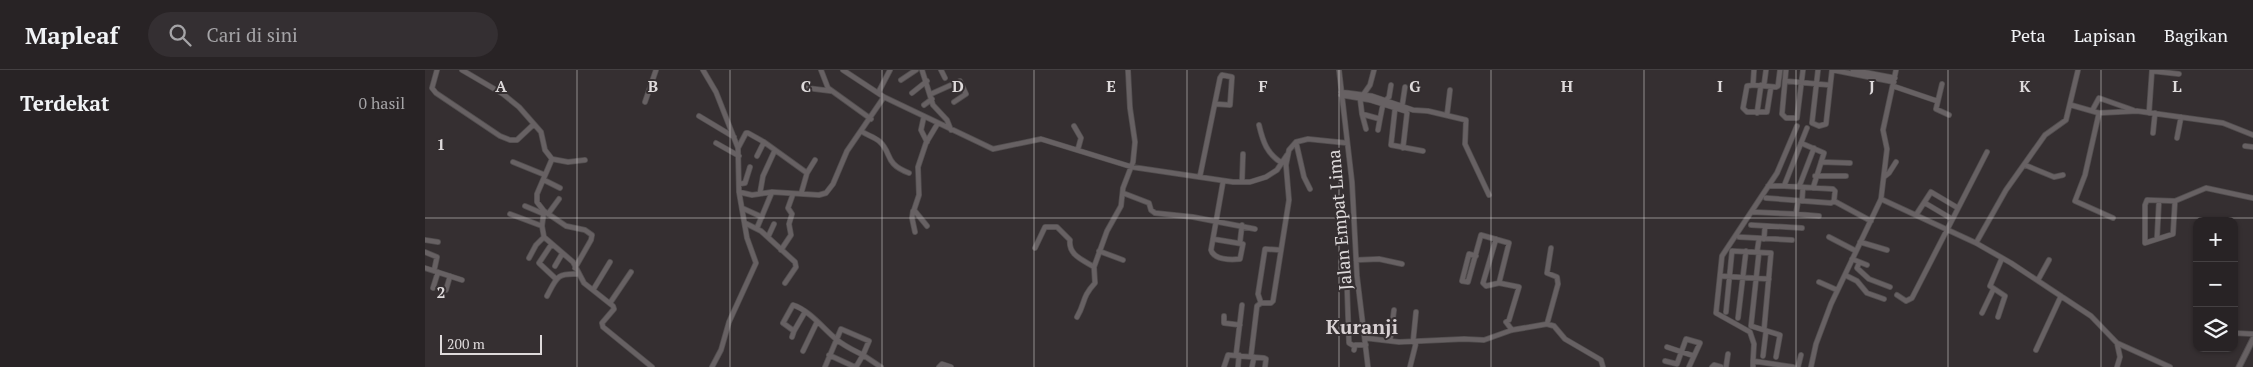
<!DOCTYPE html>
<html lang="id">
<meta charset="utf-8">
<style>
body{margin:0;font-family:"PT Serif",serif;background:#342f32;color:#f1f3f6}
.controls{position:absolute;right:15px;bottom:15px;display:grid;overflow:hidden;border-radius:10px;box-shadow:0 1px 4px #0004}
.controls button{width:45px;height:45px;display:grid;place-items:center;padding:0;border:0;border-bottom:1px solid #444042;background:#282325;color:#f1f3f6;font:25px sans-serif}
.scale{position:absolute;left:15px;bottom:12px;width:102px;box-sizing:border-box;padding-left:5px;border:2px solid #dedadb;border-top:0;font-size:14px;line-height:18px;white-space:nowrap;color:#dedadb;-webkit-text-stroke:4px #352f31;paint-order:stroke}
.list{margin:0;padding:0;list-style:none}
h2{display:flex;justify-content:space-between;align-items:center;height:65px;margin:0;padding:0 20px;font-size:21px}
h2 small{font-size:16px;font-weight:400;color:#a5a4a7}
.icon{flex:none;width:28px;height:28px;fill:none;stroke:currentColor;stroke-width:2;stroke-linecap:round;stroke-linejoin:round}
.map{position:relative;flex:none;width:1828px;height:297px;overflow:hidden}
header{display:flex;align-items:center;gap:30px;box-sizing:border-box;height:70px;padding:0 25px;background:#282325;border-bottom:1px solid #444042}
header strong{font-size:24px}
nav{display:flex;gap:28px;margin-inline-start:auto;font-size:18px}
.search{width:350px;height:45px;background:#342f32;display:flex;align-items:center;gap:12px;box-sizing:border-box;padding:0 18px;border-radius:28px;color:#a5a4a7;font-size:19px}
main{display:flex}
aside{flex:1;background:#282325}
.map>svg:first-child{display:block}
.lines{fill:none;stroke-linecap:round;stroke-linejoin:round}
.minor-casing{stroke:#524e4f;stroke-width:6}
.tertiary-casing{stroke:#524e4f;stroke-width:7}
.minor{stroke:#676163;stroke-width:4.5}
.tertiary{stroke:#676163;stroke-width:5}
.grid{fill:none;stroke:#dedadb;stroke-width:1;stroke-opacity:0.55}
.labels{text-anchor:middle;stroke-width:4;stroke-linejoin:round;paint-order:stroke}
.street-label{font-size:18px;fill:#dedadb;stroke:#352f31}
.quarter-label{font-size:20px;font-weight:bold;fill:#d8d1d3;stroke:#352f31}
.grid-label{font-size:16px;text-anchor:middle;font-weight:bold;fill:#dedadb;stroke:#352f31;stroke-width:4;stroke-linejoin:round;paint-order:stroke}
</style>
<header>
<strong>Mapleaf</strong>
<div class="search"><svg class="icon" aria-label="search" viewBox="0 0 24 24"><circle cx="10" cy="10" r="6"/><path d="M15 15l6 6"/></svg>Cari di sini</div>
<nav><a>Peta</a><a>Lapisan</a><a>Bagikan</a></nav>
</header>
<main>
<aside>
<h2>Terdekat<small>0 hasil</small></h2>
<ul class="list">
</ul>
</aside>
<div class="map">
<svg width="1828" height="297" viewBox="0 0 1828 297">
<rect width="100%" height="100%" fill="#352f31"/>
<g class="lines">
<defs>
<path id="minor" d="M12 0 7 18 11 23 75 66 85 70H92L109 54
M37 0 78 24 94 37 116 62 120 80 127 89 112 124V132L119 141 117 156 119 167 148 192 159 213 188 236 189 239 177 253 178 257 227 297
M278 0 291 22 313 78 314 122 322 168 331 193 304 252 296 280 287 297
M396 0 403 18 446 49
M497 0 508 35 522 50 526 60
M516 0 520 8
M914 0 927 112 932 206 943 297
M1329 0 1328 15 1351 17 1353 16 1355 0
M1361 0 1360 11 1404 15
M1393 0 1387 53 1394 56 1401 54 1407 0
M1408 0 1469 12
M1428 0 1470 8
M1727 1 1754 4
M476 10 491 0
M1360 11 1357 44 1361 48H1372L1378 0
M1517 14 1511 39 1524 45
M1328 15 1322 16 1318 38 1322 42H1342L1346 17
M1339 15 1341 0
M1468 16 1512 31
M382 18 406 21
M916 22 947 26 988 40 1003 41 1041 50 1040 74 1064 125
M453 23 465 0
M487 23 502 11
M506 24 535 11 541 24 529 32
M916 25 945 30 980 41 982 43 978 78
M938 25 945 15 949 0
M459 27 568 79 616 69 707 97 808 112H825L841 107 852 100 862 85
M935 28 937 44 955 49 958 34
M960 31 964 27 966 15
M220 32 231 0
M499 35 507 29
M1646 35 1674 43 1712 41 1798 53 1828 65
M977 37 980 17
M970 39 966 75 998 81
M1667 41 1674 28 1708 40
M1332 43 1336 15
M1674 43 1660 105 1650 131 1688 148
M1724 43 1727 0
M937 44 941 59
M1022 45 1025 20
M274 46 309 67
M499 46 496 60 502 72
M834 55C838 72 842 84 857 93
M649 56 656 68 653 79
M953 60 955 49
M436 61C442 65 449 67 454 71 468 83 458 93 484 103
M1728 63 1730 43
M1752 68 1756 47
M339 72 382 103 376 124
M871 72 879 107 885 119
M291 73 314 86
M1376 73 1399 83 1388 118
M1820 76 1828 77
M313 78 321 63H323L339 72 332 86
M127 89 143 92 160 90
M88 92 120 105
M1396 92 1425 93
M1600 95 1629 107 1638 105
M382 103 390 90
M775 106 795 8 797 5 807 7 805 35 791 34
M1390 106H1421
M1459 107 1464 103 1471 92
M119 110 135 118
M817 112 818 84
M314 114 320 113 325 97
M1343 116H1359L1382 58
M1374 117 1389 78
M314 122 327 125 347 122 394 125 401 123 408 114 422 81 459 27 418 0
M335 123 338 106 350 80
M698 123 724 133 726 140 730 143 768 147 830 159
M1341 128 1406 133 1409 131 1410 121 1408 119 1359 116
M1456 129 1551 173 1586 193 1666 246 1692 273 1745 297
M1377 131 1378 117
M1409 131 1446 151
M1750 131 1748 164 1720 173V135L1722 130 1750 131 1781 118 1828 128
M1500 133 1527 149
M100 136 119 144
M317 138 337 147
M119 141 141 156 160 160 167 165 166 170 150 198
M488 141 487 148 490 162
M1327 142 1371 144 1373 131
M85 144 117 156
M123 144 134 129
M1371 144 1394 146
M1491 145 1506 122 1533 138
M320 153 336 161 370 192 371 197 360 213
M1326 155 1377 158
M502 156 489 140 494 125 493 97 501 73 513 53
M332 158 347 122
M343 167 349 154
M1314 167 1367 170
M1404 167 1431 181
M1732 168 1734 131
M788 169 818 174 815 189C806 190 789 190 786 180L798 112
M1071 169 1058 213 1061 216 1074 213 1094 217 1084 250 1081 252 1087 260
M1339 169 1340 156
M0 170 13 172
M815 172 817 155
M1435 172 1462 180
M1551 173 1581 120 1620 65 1641 50 1653 0
M126 175 114 193 131 209
M610 178 620 157H632L645 170C643 185 658 190 669 197
M356 180 366 165 364 154 367 144 363 138 368 124
M674 181 698 190
M0 182 12 187 9 201
M1332 182 1334 169
M1334 182 1326 256 1339 260
M1051 186 1044 184 1037 211 1043 212 1056 165 1084 173 1074 213
M104 188 111 175 119 167
M1427 189 1442 195
M931 190 954 189 977 194
M1434 193 1432 198 1444 209 1465 217
M130 196 137 184
M0 198 37 210
M1420 205 1432 211 1442 223 1459 229
M1295 206 1344 209
M1613 210 1624 190
M1394 212 1412 220
M922 217 924 273 929 276
M8 218 13 202
M21 220 25 206
M168 220 185 192
M1472 225 1481 231 1487 228 1562 82
M122 226C132 207 132 203 153 204
M185 233 206 202
M836 233 833 224 840 179 855 180
M1301 242 1307 181 1346 183 1339 260 1355 265 1351 287
M1557 243 1568 220
M799 246V253L815 255
M652 247C661 232 656 228 670 213L669 197 682 161 696 136 698 118 708 92 710 72 705 38 703 0
M1573 247 1580 226 1565 216 1577 188
M1313 248 1321 181
M1122 254 1133 214 1132 207 1122 203 1126 178
M369 261 380 242
M1809 263 1828 264
M367 267 369 261 358 253 368 235C384 240 398 258 411 269 419 276 428 280 438 285L444 271 416 259 400 297
M940 268 974 272 1039 269 1059 270 1087 260 1122 254 1129 256 1140 269 1176 290 1178 297
M965 271 969 240
M1692 273 1695 287 1692 297
M1242 277 1269 286
M929 280 930 275H941
M1611 280 1636 226
M378 281 392 252
M404 285 430 297
M811 285 817 235
M826 286 832 236 836 233H846L848 231 864 130 861 95 864 80 871 72 883 69 922 73
M1338 286 1341 261
M1240 291 1252 294 1261 269 1275 273 1264 297
M1328 291 1329 274 1325 262 1291 243 1297 186 1352 103 1372 56
M431 297 438 285 456 297
M514 297 517 294 526 297
M799 297 803 285 839 288 841 289 840 297
M813 297 814 285
M827 297 829 287
M985 297 991 273 988 272 991 242
M1287 297 1289 295 1296 297
M1301 297 1303 284
M1328 297V291L1368 297
M1373 297 1376 285
M1386 297 1391 274 1406 234 1456 129 1462 79 1458 60 1471 0"/>
<path id="tertiary" d="M1814 297 1828 269"/>
</defs>
<use href="#minor" class="minor-casing"/>
<use href="#tertiary" class="tertiary-casing"/>
<use href="#minor" class="minor"/>
<use href="#tertiary" class="tertiary"/>
</g>
<path class="grid" d="M152 0V297M305 0V297M457 0V297M609 0V297M762 0V297M914 0V297M1066 0V297M1219 0V297M1371 0V297M1523 0V297M1676 0V297M0 148H1828"/>
<g class="labels">
<g class="street-label">
<text transform="translate(915 150) rotate(-95)" y="6">Jalan Empat Lima</text>
</g>
<g class="quarter-label">
<text x="937" y="264">Kuranji</text>
</g>
</g>
<g class="grid-label">
<text x="76" y="22">A</text>
<text x="228" y="22">B</text>
<text x="381" y="22">C</text>
<text x="533" y="22">D</text>
<text x="686" y="22">E</text>
<text x="838" y="22">F</text>
<text x="990" y="22">G</text>
<text x="1142" y="22">H</text>
<text x="1295" y="22">I</text>
<text x="1447" y="22">J</text>
<text x="1600" y="22">K</text>
<text x="1752" y="22">L</text>
<text x="16" y="80">1</text>
<text x="16" y="228">2</text>
</g>
</svg>
<div class="controls">
<button>+</button>
<button>−</button>
<button><svg class="icon" aria-label="layers" viewBox="0 0 24 24"><path d="M12 4l9 5-9 5-9-5zM3 14l9 5 9-5"/></svg></button>
</div>
<div class="scale">200 m</div>
</div>
</main>
